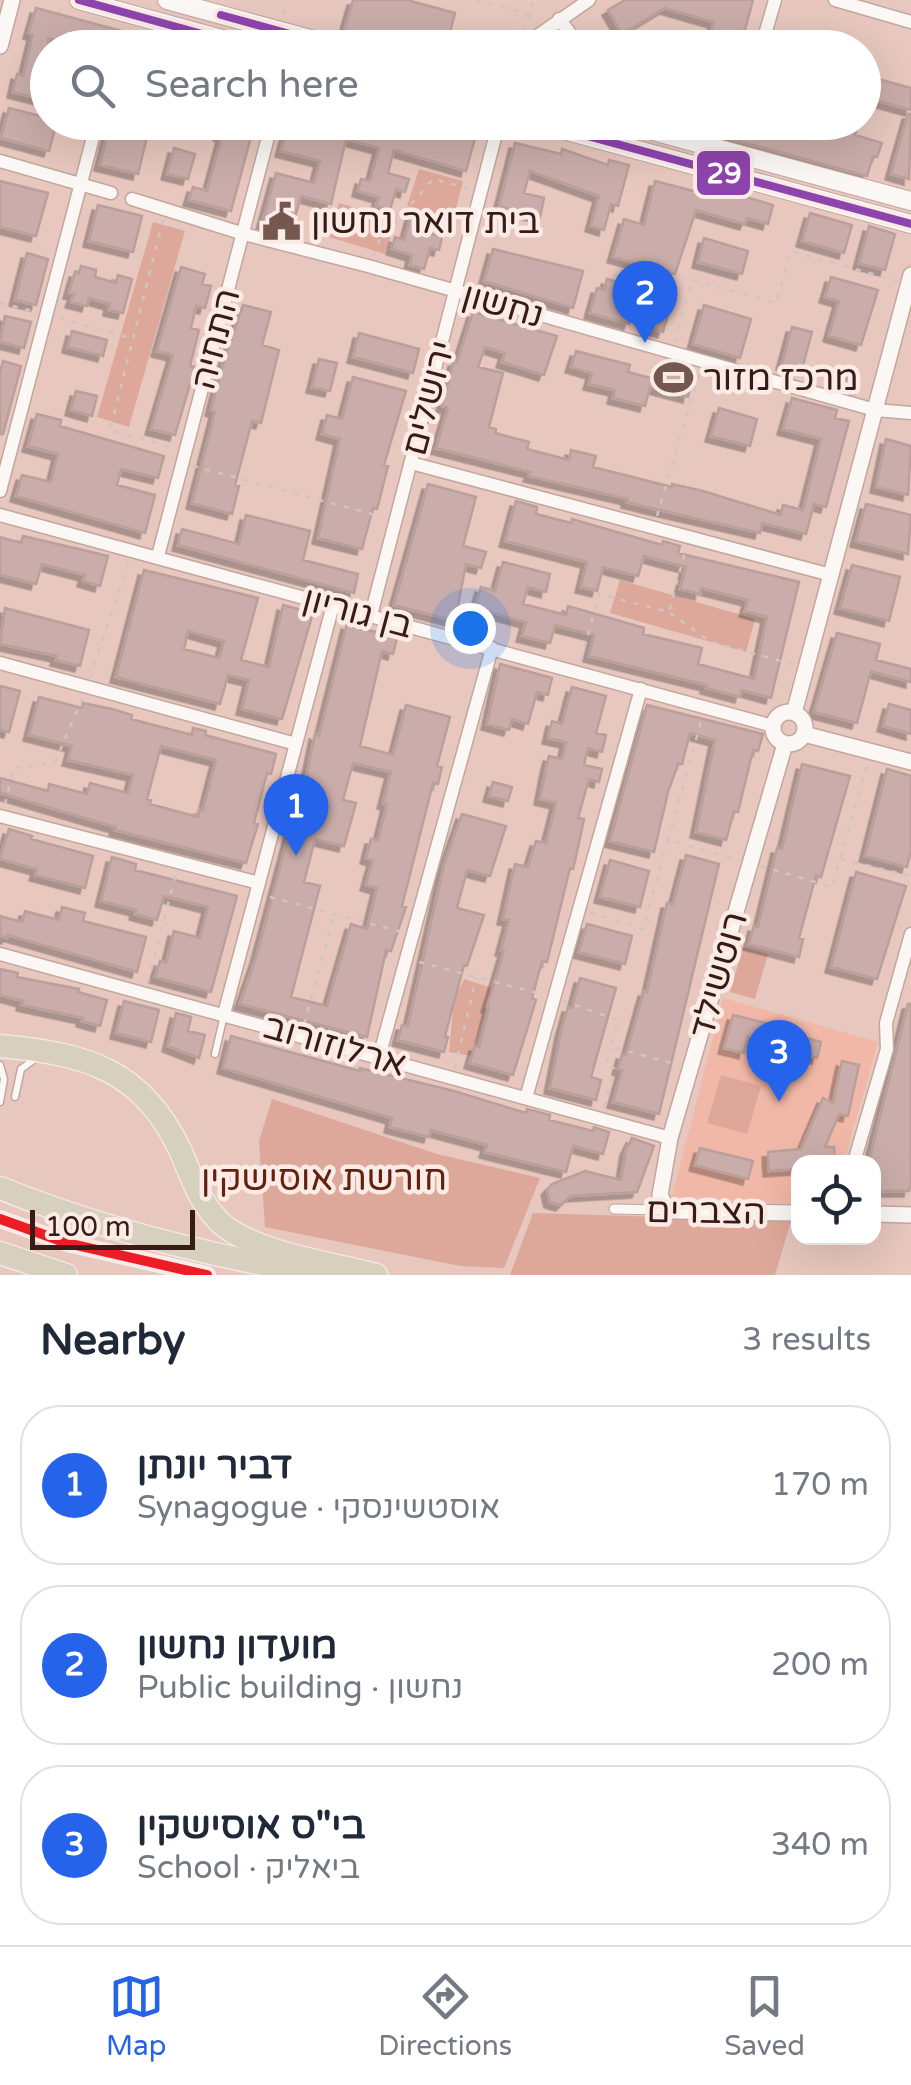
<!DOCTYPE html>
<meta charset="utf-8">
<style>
body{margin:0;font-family:"Varela Round",Heebo,sans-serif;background:#f2f2f3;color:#1f2937}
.controls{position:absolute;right:30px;bottom:30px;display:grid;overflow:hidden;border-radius:20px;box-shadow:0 10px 40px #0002}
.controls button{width:90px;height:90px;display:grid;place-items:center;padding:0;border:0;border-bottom:2px solid #e0e1e3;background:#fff;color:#1f2937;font:50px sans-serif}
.scale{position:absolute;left:30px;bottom:25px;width:165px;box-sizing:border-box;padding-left:10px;border:5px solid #361c14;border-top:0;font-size:28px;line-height:35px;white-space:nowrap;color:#361c14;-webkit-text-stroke:8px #faebe6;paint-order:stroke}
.you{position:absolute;left:470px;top:628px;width:35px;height:35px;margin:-25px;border:8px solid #fff;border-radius:50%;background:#1a73e8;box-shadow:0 0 0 15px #1a73e833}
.badge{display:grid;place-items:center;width:65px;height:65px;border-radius:50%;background:#2563eb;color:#fff;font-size:32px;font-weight:700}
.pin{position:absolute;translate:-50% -82px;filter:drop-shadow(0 2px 5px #0008)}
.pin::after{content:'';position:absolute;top:52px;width:35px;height:30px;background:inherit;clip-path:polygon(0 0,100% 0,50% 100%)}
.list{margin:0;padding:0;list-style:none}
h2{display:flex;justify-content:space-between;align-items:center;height:130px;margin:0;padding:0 40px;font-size:42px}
h2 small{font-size:32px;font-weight:400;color:#747a83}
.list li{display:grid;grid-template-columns:65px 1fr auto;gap:30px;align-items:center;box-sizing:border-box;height:160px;margin:0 20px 20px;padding:0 20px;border:2px solid #e0e1e3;border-radius:40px}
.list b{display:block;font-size:38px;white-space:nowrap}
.list p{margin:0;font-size:32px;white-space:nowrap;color:#747a83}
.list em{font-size:32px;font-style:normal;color:#747a83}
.icon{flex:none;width:55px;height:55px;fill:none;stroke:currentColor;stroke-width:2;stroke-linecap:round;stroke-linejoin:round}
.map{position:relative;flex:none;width:911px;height:1275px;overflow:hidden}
.search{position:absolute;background:#fff;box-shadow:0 10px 40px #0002;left:30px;right:30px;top:30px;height:110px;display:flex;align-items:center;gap:25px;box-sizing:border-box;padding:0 35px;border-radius:55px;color:#747a83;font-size:38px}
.sheet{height:670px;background:#fff}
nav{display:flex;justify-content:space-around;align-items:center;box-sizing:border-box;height:140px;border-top:2px solid #e0e1e3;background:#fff;font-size:28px;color:#747a83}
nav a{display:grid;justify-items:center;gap:5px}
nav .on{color:#2563eb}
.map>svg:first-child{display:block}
.built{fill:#f2b8a7}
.green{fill:#dda899}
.building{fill:#caadaa;stroke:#bb9f9b;stroke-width:2.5;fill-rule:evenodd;filter:url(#shadow)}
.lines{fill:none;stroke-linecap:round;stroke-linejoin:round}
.service-casing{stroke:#c2a79f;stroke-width:9}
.pedestrian-casing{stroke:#c2a79f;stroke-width:11}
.minor-casing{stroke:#c2a79f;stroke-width:15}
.tertiary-casing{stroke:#c2a79f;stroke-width:18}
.secondary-casing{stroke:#c2a79f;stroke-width:20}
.motorway-casing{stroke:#f4e6e2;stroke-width:25}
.path{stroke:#cfc6c3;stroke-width:2.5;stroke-dasharray:5 8;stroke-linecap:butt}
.service{stroke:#fbf7f5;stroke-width:6}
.pedestrian{stroke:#fbf7f5;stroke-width:9}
.minor{stroke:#fbf7f5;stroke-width:12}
.tertiary{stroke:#fbf7f5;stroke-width:15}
.secondary{stroke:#fbf7f5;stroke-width:18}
.motorway{stroke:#d8d0be;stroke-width:22}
.bus-1-casing{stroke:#faebe6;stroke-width:15}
.bus-1{stroke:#8e44ad;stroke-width:8}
.rail-1-casing{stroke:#faebe6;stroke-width:18}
.rail-1{stroke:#ed1d26;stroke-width:10}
.labels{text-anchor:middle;stroke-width:9;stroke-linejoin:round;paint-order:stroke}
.poi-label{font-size:35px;fill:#361c14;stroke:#faebe6;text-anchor:start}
.street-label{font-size:35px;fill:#361c14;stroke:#faebe6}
.park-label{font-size:35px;fill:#64220e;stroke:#faebe6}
.line-badge{stroke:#faebe6;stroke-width:4}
.badge-label{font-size:28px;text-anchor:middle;font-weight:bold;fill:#fff}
</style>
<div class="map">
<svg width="911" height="1275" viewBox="0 0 911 1275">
<defs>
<filter id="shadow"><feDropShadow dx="-5.5" dy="5.5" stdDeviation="0" flood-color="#0004"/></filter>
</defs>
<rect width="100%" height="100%" fill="#e7c7be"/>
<path class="built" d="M723 998 878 1042 844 1162H798V1204L672 1197Z"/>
<path class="green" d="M419 169 463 181 452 224 407 206Z
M339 203 395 220 385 254 329 237Z
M153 222 185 231 129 427 97 417Z
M620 580 755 619 746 652 610 613Z
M743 947 768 954 755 999 730 992Z
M464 979 492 988 472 1056 449 1052 454 1000Z
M721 1075 761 1086 747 1134 707 1123Z
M272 1099 437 1154 540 1178 504 1268 460 1266 265 1227 259 1141Z
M533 1213 791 1221 775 1275H510Z"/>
<path class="building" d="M353 0H407L455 13 446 48H379L353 40 343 35Z
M625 0H753L740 48H707L714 22 665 8 622 34 608 10Z
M36 8 170 44V48H89L48 38V101L13 92 17 74 23 76 33 35 29 33Z
M867 76 911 88V110L864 97Z
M9 108 48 118V122H57L49 151 1 138Z
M908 114H911L909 179 891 174Z
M222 122H255L231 211 189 200 193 187 207 191 222 136 219 135Z
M289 122H445L477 131 466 171 394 150 388 173 409 179 405 192 396 189 390 210 376 206 379 197 358 191 361 179 370 181 379 148 346 139 331 204 301 196 291 232 262 224 276 173 314 183 320 161 281 151Z
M670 122H748L746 128 784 138 789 122H837L857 128 855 135 882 143 877 157 873 156 867 176Z
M109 128 147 137 138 174 100 165Z
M515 143 561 154 562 149 608 165 609 160 629 165 618 206 611 204 604 230 591 226 599 196 530 171 524 193 544 198 540 217 499 206Z
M174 148 195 154 188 179 167 174Z
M0 181 48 193 36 236 0 227Z
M655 181 709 195 712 187 773 205 768 224 747 218 745 224 696 210 675 274 613 257 624 219 644 225Z
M98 205 142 216 133 252 89 241Z
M810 213 852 225 844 253 802 241Z
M411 215 425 219 421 231 442 237 439 250 430 248 424 269 410 265 412 255 392 249 395 237 404 240Z
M869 226 895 234 885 270 859 263Z
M704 238 748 251 742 274 698 262Z
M493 249 583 271 573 308 484 281Z
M27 253 48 259 36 305 15 300Z
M81 266 96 270 95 277 116 283 118 275 132 279 123 313 109 310 110 304 89 298 87 306 71 302 74 294 69 293 75 272 79 273Z
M181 267 205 274 202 284 211 286 205 308 196 306 191 328 199 330 190 366 195 367 175 435 151 429 173 355 157 351Z
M831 277 878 290 861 345 829 336 839 301 825 297Z
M607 279 639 288 629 324 590 313 597 288 604 290Z
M654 299 671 304 663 332 646 327Z
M243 305 271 312 262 345 279 350 261 423 252 421 235 485 239 486 232 514 192 503 215 412 211 410 223 364Z
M704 305 751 319 740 358 693 344Z
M473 312 557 336 544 375 502 362 505 353 485 347 478 367 503 373 489 427 496 429 495 433 529 442 527 449 569 460 571 450 596 456 593 467 672 487V484L703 491 781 515 783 505 803 510 821 439 783 429 792 398 837 410 835 418 849 421 826 507 814 504 806 534 762 523 760 533 651 508 627 502 628 499 529 476 531 472 436 448 448 408 442 406 454 361 457 362Z
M5 316 31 322 24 348 0 342Z
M792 327 812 332 802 369 782 364Z
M72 331 107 340 103 356 68 347Z
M359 333 419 349 413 373 353 357Z
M576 351 630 365 628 372 662 381 665 371 692 378 688 397 650 387 645 406 613 398 615 390 589 384 592 373 571 367Z
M319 359 337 363 330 391 312 387Z
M3 361 21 366 3 434H0V373Z
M833 372 859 379 855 394 829 387Z
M353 377 406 391 384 465 388 466 377 509 373 508 362 549 318 538 340 439 322 434 327 415 342 419Z
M76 391 97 396 92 416 71 410Z
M719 408 757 419 750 446 711 436Z
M37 414 61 420 60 426 164 456 158 478 121 469 117 485 155 495 145 533 16 496 22 475 51 482 58 454 28 446Z
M886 439 911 446 908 495 876 487Z
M428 484 476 497 463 546 486 552 481 568 466 564 455 621 394 605Z
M516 501 537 507 536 514 571 523 572 519 662 545 663 541 680 546 678 553 799 582 771 698 742 690 740 697 706 688 707 685 589 656 594 635 555 625 550 643 522 636 526 622 475 608 481 587 495 591 503 562 550 574 546 592 528 587 523 604 566 615 568 606 644 628 643 634 702 648 698 664 754 679 767 617 745 611 748 600 701 588 700 594 680 589 686 567 644 556 638 576 603 567 597 591 581 587 587 562 505 541Z
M866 504 911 515 908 554 856 541Z
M246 515 310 531 303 560 358 574 354 593 178 545 182 529 239 544Z
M23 536 108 556 100 586 83 581 85 575 42 564 36 584 0 575V537L21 543Z
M852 565 900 577 889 621 840 608Z
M144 570 258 598 241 660 269 667 283 605 313 613 282 719 242 709 249 680 228 675 220 704 116 677ZM188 631 224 641 219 658 184 649Z
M5 608 89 630 80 666 56 660 57 656 0 644Z
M347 624 397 638 393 654 382 651 360 746 393 755 406 705 450 717 437 766 442 767 438 784 433 783 402 906 406 907 391 951 386 950 367 1037 240 1004 256 958 301 789H304L315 734 319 736ZM353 763 391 772 383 803 387 804 378 840 371 839 366 858 373 860 366 885 377 888 367 929 351 924 327 1006 291 997 320 886 304 882 315 839 344 846 356 803 343 800Z
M837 633 880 644 876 660 911 669V682L871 671 857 723 814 712Z
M500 664 552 678 548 695 537 692 528 724 512 719 509 730 487 724Z
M0 686 20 691 9 732 0 730Z
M572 687 606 696 596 733 606 735 602 752 588 748 584 765 602 769 599 782 589 779 578 818 584 819 577 852 573 869 570 868 547 962 542 961 532 998 536 1000 513 1075 470 1063 475 1046 479 1047 489 1008 487 1007 504 951 501 950 509 920 503 919 515 864 528 867 536 841 546 843 556 803 540 799 546 768 549 756 562 759 566 742 548 738 552 721 562 724Z
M39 697 82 708 83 703 112 709 132 715 131 719 192 735 193 728 206 731 205 735 276 754 271 774 267 773 254 823 258 824 246 863 115 830 116 827 0 793V778L48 791 49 784 87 794 90 783 128 793 133 775 68 760 72 746 29 735ZM161 746 216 760 203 810 200 809 198 817 150 804 151 800 147 799Z
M889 704 911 710V734L883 726Z
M647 705 763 734 758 751 753 750 738 812 734 811 726 840 696 832 715 740 690 733 682 764H678L668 792 654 852 610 841Z
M802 764 850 776 821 877 816 875 799 938 803 939 799 957 749 944 754 926 758 927 777 848 782 849Z
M887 769 911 776V850L907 867 865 856Z
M493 782 512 787 508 801 489 796Z
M462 814 506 826 490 876 467 870 457 908 484 915 467 966 464 965 445 1036 448 1037 444 1052 398 1040 402 1025 408 1026 444 865Z
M9 829 32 836 31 839 93 856 85 888 35 875 37 869 0 859Z
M686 855 719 864 659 1114 613 1102 622 1070 618 1069 622 1054 626 1055 644 991 647 992 667 903 673 904Z
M112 857 136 864 135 870 237 896 211 992 155 977 160 961 166 963 174 931 200 938 208 907 164 896 157 920 135 914 136 910 101 901Z
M610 860 649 871 640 907 600 897Z
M856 872 906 886 877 979 831 967Z
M62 907 85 913 83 921 146 937 137 972 8 935 7 938 0 936V916L22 922 25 911 59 920Z
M587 924 632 936 625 964 579 952Z
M0 969 18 973 17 977 79 989 78 992 107 1000 100 1026 82 1021 83 1018 22 1005 23 1001 0 995Z
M580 978 616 988 591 1077 601 1080 596 1100 550 1088 561 1032 568 1007 572 1008Z
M124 1001 159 1010 151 1042 116 1033Z
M908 1004H911V1182L909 1191H874V1162H869Z
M176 1013 191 1017 188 1031 205 1035 199 1058 168 1046Z
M733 1015 770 1024 766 1041 748 1036 744 1053 724 1048Z
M231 1036 360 1071V1068L454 1091 526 1113 527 1109 550 1115 549 1120 593 1131 594 1127 609 1132 603 1154 573 1146 566 1172 485 1152 487 1145 431 1130 429 1137 390 1127 392 1118 223 1068Z
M799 1036 821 1042 817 1058 794 1052Z
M842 1061 859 1065 848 1116 839 1114 825 1147H834L835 1162H798V1169L769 1171 768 1152 801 1149 823 1098 833 1103Z
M632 1138 654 1146 637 1192 570 1196 561 1205 550 1202 547 1190 552 1184 585 1171 621 1180 626 1150Z
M700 1148 753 1161 748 1179 695 1165Z"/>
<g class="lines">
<defs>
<path id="service" d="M215 1054 224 1015
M0 1065 4 1079 0 1102
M15 1097 21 1069 36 1058"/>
<path id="pedestrian" d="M614 1209 660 1210 666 1207"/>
<path id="minor" d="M835 0 911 22
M559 19 576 41 603 48
M520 48 589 0
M761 48 775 0
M0 161 111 193
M132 199 244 234 368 266 875 410 911 413
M411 463 831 575
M0 491 97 122
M0 515 773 726
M158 556 272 122
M371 615 499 122
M0 663 296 744
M0 816 259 883
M0 954 670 1138
M224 1014 333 605
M379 1057 492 648
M526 1098 641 689
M854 1162 887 1049 886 1023 911 934"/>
<path id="tertiary" d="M0 46 12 0
M773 728a16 16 0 1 1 32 0a16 16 0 1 1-32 0Z
M794 713 911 275
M804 734 911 762
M785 744 670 1138 660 1195 666 1207 678 1211 798 1213
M874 1214 911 1215"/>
<path id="secondary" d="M79 0 255 48
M167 0 343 48
M534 122 911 224
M620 122 911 201"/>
<path id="motorway" d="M0 1046C85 1054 142 1068 181 1152 192 1178 201 1206 223 1225 259 1254 331 1263 376 1275
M0 1188C104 1230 214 1257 324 1275
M0 1253 66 1275"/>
</defs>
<use href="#service" class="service-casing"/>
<use href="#pedestrian" class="pedestrian-casing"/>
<use href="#minor" class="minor-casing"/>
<use href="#tertiary" class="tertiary-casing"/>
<use href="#secondary" class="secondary-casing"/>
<use href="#motorway" class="motorway-casing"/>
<path class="path" d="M476 0 529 14
M283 14 286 0
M524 32 533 0
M116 48 121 28
M163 220 110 430 173 448
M373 256 379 241 433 179 470 189
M0 303 37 312
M59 318 133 339
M675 342 692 280 776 303 791 251 898 281
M193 466 383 517
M657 516 700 370
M670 613 709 641 795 665
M581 660 599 594 669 612 686 548
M90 678 128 562
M5 804 14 768 55 762 82 699
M668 840 702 718
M841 859 911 876
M761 866 832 887 867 765
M270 897 402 932
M590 912 643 929 668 840 739 860
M419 962 541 994
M148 982 176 873
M563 1001 618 1020 611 1047 679 1065
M304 1024 334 916
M455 1068 476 978
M604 1107 614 1068 606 1066 610 1048"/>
<use href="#service" class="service"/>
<use href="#pedestrian" class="pedestrian"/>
<use href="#minor" class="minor"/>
<use href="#tertiary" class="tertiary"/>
<use href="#secondary" class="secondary"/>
<use href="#motorway" class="motorway"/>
<defs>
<path id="bus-1" d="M79 0 253 48
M221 15 341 48
M536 122 911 224"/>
</defs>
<use href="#bus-1" class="bus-1-casing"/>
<use href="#bus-1" class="bus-1"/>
<defs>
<path id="rail-1" d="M0 1219 67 1243 207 1275"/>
</defs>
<use href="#rail-1" class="rail-1-casing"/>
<use href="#rail-1" class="rail-1"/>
</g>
<defs>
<symbol id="civic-bare" viewBox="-9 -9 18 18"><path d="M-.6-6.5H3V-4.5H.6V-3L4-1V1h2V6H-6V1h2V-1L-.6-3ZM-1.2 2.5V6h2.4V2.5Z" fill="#745850" stroke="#faebe6" stroke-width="2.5" paint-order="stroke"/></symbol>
<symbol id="stadium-bare" viewBox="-9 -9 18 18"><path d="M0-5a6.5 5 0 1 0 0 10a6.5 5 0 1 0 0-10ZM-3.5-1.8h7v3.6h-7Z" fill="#745850" stroke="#faebe6" stroke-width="2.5" paint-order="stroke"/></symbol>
</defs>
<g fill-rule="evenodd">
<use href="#civic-bare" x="254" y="194" width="55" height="55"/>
<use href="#stadium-bare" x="646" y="350" width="55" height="55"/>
</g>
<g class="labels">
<g class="poi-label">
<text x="311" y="233">בית דואר נחשון</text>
<text x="703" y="390">מרכז מזור</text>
</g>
<g class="street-label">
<text transform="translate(503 305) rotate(16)" y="12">נחשון</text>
<text transform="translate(215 339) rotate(-75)" y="12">התחיה</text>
<text transform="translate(428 398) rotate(-75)" y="12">ירושלים</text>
<text transform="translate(358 612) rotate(15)" y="12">בן גוריון</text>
<text transform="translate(718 975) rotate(-74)" y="12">רוטשילד</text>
<text transform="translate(335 1045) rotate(16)" y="12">ארלוזורוב</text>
<text transform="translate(706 1211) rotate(1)" y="12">הצברים</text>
</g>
<g class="park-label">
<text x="324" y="1190">חורשת אוסישקין</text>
</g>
</g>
<rect class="line-badge" x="695" y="149" width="57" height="48" rx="10" fill="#8e44ad"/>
<g class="badge-label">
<text x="724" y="183">29</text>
</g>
</svg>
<div class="controls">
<button><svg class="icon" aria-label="locate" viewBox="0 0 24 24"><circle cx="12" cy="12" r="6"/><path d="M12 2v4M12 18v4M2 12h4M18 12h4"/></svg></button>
</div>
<div class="scale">100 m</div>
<div class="you"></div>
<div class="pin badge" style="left:296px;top:856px">1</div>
<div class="pin badge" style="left:645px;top:343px">2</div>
<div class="pin badge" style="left:779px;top:1102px">3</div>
<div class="search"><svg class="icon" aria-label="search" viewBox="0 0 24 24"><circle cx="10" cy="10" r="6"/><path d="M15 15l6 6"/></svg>Search here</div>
</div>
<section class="sheet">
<h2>Nearby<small>3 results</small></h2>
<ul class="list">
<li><span class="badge">1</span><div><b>דביר יונתן</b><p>Synagogue · אוסטשינסקי</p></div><em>170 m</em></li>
<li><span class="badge">2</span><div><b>מועדון נחשון</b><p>Public building · נחשון</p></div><em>200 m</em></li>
<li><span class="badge">3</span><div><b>בי&quot;ס אוסישקין</b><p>School · ביאליק</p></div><em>340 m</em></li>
</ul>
</section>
<nav>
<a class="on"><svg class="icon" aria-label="map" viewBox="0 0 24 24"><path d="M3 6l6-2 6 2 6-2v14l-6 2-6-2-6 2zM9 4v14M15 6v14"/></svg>Map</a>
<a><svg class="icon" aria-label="directions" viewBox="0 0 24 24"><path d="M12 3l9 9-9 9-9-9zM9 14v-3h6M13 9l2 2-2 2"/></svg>Directions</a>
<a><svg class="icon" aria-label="saved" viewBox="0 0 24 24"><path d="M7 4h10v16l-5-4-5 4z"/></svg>Saved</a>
</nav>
